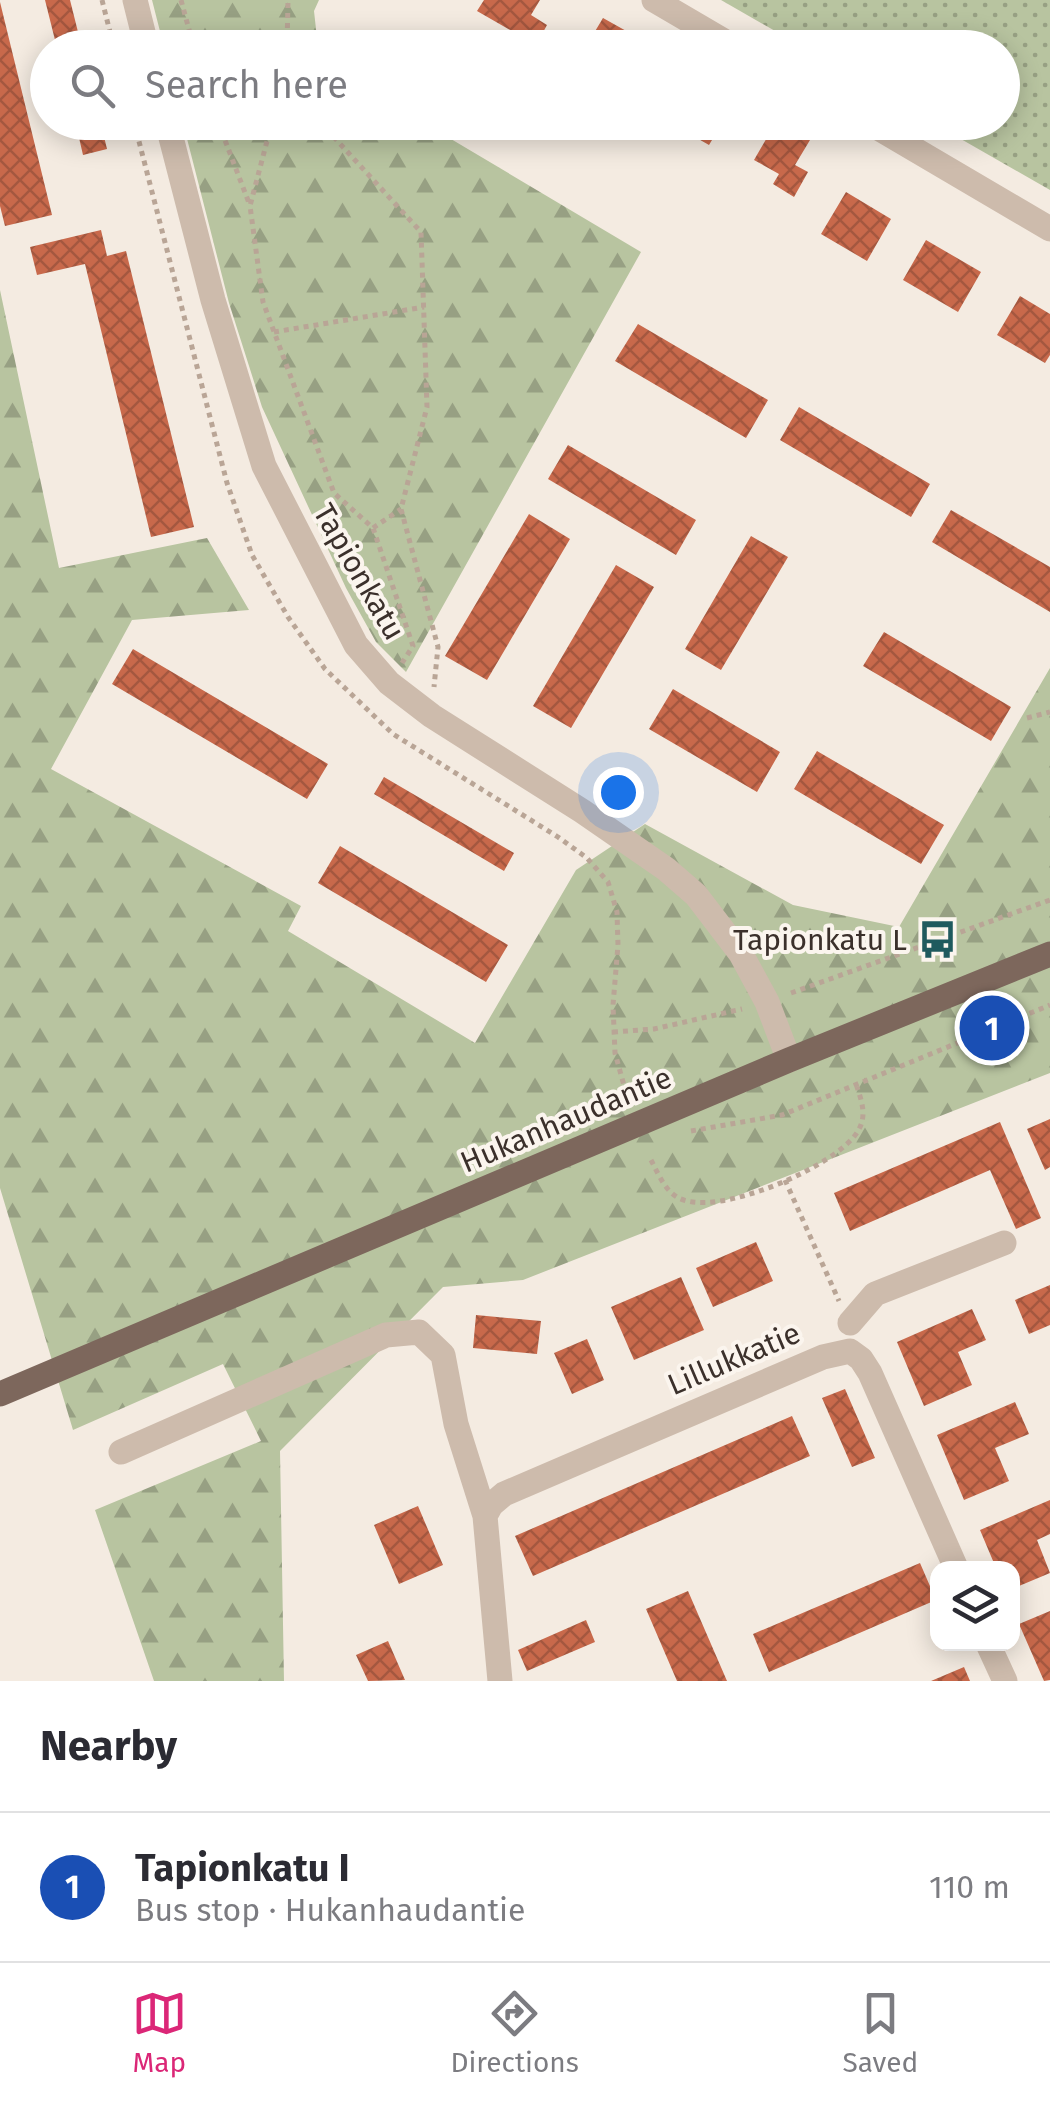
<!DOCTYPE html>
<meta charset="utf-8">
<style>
body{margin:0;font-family:"Fira Sans",sans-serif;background:#f7f7f7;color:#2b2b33}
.controls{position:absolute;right:30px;bottom:30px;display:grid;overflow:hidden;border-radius:20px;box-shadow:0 5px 25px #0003}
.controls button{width:90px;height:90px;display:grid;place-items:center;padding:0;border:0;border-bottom:2px solid #e1e1e2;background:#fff;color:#2b2b33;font:50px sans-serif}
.you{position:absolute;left:618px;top:792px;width:35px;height:35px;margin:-25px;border:8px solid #fff;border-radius:50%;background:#1a73e8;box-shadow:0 0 0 15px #1a73e833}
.badge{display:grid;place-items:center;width:65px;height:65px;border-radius:50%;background:#db2777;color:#fff;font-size:32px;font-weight:700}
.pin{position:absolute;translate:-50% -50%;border:5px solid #fff;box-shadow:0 2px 10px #0006}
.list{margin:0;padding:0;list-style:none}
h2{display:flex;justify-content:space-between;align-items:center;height:130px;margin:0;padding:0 40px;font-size:42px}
h2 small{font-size:32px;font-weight:400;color:#7c7c81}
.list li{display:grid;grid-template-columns:65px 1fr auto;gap:30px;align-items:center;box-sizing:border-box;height:150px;padding:0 40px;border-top:2px solid #e1e1e2}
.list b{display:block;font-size:38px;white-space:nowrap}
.list p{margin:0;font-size:32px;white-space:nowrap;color:#7c7c81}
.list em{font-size:32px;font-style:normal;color:#7c7c81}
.icon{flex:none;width:55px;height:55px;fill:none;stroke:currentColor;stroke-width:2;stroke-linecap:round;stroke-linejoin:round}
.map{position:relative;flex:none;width:1050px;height:1681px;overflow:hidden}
.search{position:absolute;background:#fff;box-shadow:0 5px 25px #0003;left:30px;right:30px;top:30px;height:110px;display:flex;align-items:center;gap:25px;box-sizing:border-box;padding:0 35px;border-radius:55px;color:#7c7c81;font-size:38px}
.sheet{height:280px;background:#fff}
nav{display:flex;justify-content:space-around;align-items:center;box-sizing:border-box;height:140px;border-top:2px solid #e1e1e2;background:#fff;font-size:28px;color:#7c7c81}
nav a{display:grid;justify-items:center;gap:5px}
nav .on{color:#db2777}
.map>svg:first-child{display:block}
.green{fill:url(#green-dots)}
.forest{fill:url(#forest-firs)}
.building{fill:url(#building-cross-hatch)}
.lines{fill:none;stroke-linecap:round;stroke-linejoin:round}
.path{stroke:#b9a596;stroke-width:5;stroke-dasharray:5 5;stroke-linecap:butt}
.minor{stroke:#cdbbac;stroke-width:25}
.major{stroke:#7d675c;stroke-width:25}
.labels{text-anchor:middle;stroke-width:8;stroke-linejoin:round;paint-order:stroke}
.street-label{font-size:30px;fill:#3b302b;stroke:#fbf5ee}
.poi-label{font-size:30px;fill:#3b302b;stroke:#fbf5ee;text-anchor:end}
</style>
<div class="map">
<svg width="1050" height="1681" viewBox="0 0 1050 1681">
<defs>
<pattern id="green-dots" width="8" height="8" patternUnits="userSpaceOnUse" patternTransform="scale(2.5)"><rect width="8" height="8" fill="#b8c4a0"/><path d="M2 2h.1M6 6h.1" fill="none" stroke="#97a083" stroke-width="1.8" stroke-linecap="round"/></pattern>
<pattern id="forest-firs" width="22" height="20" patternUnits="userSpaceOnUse" patternTransform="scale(2.5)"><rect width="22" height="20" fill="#b8c4a0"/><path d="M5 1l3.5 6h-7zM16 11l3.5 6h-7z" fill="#97a083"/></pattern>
<pattern id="building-cross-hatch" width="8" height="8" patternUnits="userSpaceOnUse" patternTransform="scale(2.5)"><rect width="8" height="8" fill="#c8694b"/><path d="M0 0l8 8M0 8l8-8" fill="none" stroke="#a4573f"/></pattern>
</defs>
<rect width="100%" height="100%" fill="#f4ebe1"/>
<path class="green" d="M721 0H1050V190L933 123 1002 122V48L803 47Z"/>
<path class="forest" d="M152 0H319L314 11 318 47H164Z
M183 123H424L641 252 406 672 376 642 346 588 262 407 229 303Z
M0 290 59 568 207 538 249 610 132 620 51 769 301 906 288 931 475 1043 576 870 645 824 793 905 899 927 1050 668V1073L523 1280 443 1287 280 1451 284 1681H154L95 1510 261 1441 223 1364 73 1430 0 1188Z"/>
<path class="building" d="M45 0H70L82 48H57Z
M484 0H540L531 15 547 25 536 45 477 11Z
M0 2 52 215 5 226 0 206Z
M603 18 637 37 631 48H585Z
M669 122H723L709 145Z
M776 122 810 140 795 165 808 172 794 197 773 184 779 174 754 160Z
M101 124 107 149 83 155 77 129Z
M846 192 891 219 867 261 821 234Z
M101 230 107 256 126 251 194 527 151 537 85 264 37 275 30 247Z
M926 240 981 272 958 312 903 280Z
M1020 296 1050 314V355L1045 363 997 335Z
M638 324 768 400 746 438 615 361Z
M799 407 930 484 911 517 780 440Z
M568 445 696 520 676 555 548 479Z
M951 510 1050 567V612L932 542Z
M529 514 570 539 487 680 445 656Z
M751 536 788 557 721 670 685 649Z
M616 565 654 587 571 728 533 706Z
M884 632 1011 707 991 741 863 666Z
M133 649 328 764 307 799 112 684Z
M673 689 780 752 757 792 649 729Z
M817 751 944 825 921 864 794 789Z
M384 777 514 853 504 871 374 794Z
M340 846 508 945 486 982 318 883Z
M1050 1119V1167L1045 1170 1027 1129Z
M1000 1122 1041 1218 1016 1229 990 1170 850 1231 834 1193Z
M756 1242 773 1281 713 1307 696 1268Z
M681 1277 704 1330 634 1360 611 1307Z
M1050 1285V1325L1029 1334 1015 1300Z
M972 1309 986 1340 958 1352 972 1385 924 1406 897 1342Z
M476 1315 541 1321 537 1354 473 1348Z
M587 1339 604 1380 572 1394 554 1353Z
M845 1389 875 1458 852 1467 822 1398Z
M1015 1402 1029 1434 995 1448 1009 1481 964 1500 937 1435Z
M792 1416 810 1456 533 1576 515 1536Z
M1050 1500V1534L1037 1540 1050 1573 1012 1589V1568H996L980 1530Z
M418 1506 443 1565 399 1584 374 1525Z
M920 1563 936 1600 769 1672 753 1634Z
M688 1591 727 1681H677L646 1609Z
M1050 1611V1680L1044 1681 1019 1624Z
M586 1620 595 1642 527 1671 518 1650Z
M388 1641 405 1680 368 1681 356 1655Z
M964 1667 970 1681H931Z"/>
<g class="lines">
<path class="path" d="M102 0 114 48
M181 0 194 48
M757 34 781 48
M287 48 288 0
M134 122 227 483 252 555 288 617 325 669 393 734 558 837 587 858 608 882 617 912 618 945 613 1005 615 1053 628 1100
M218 122 249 203
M272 122 250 206 263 302 334 493 373 528 413 646 402 663
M320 122 421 232 427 407 401 509 438 647 434 687
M274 332 424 307
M373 528 401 509
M1027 718 1050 712
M791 993 1050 900
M613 1032 654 1029 742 1009
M691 1131 782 1115 1050 1005
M651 1160C658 1173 664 1189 677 1197 714 1220 838 1166 858 1131 867 1116 862 1102 857 1087
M785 1180 839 1301"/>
<path class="minor" d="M135 0 147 48
M654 0 736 48
M167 122 213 300 264 466 356 645 389 683 432 716 582 811 666 869 696 895 741 954 767 1002 789 1060
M868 122 1050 229
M850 1323 875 1294 1004 1243
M121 1452 386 1335 419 1332 443 1355 456 1424 485 1516 500 1681
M485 1516 491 1505 504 1494 823 1357 850 1351 861 1359 870 1373 956 1568
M988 1644 1005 1681"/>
<path class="major" d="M0 1394 789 1060 1050 954"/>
</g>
<defs>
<symbol id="bus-bare" viewBox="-9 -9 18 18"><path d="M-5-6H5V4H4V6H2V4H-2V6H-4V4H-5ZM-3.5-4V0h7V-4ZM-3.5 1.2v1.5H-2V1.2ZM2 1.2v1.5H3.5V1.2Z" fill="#1f5a5e" stroke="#fbf5ee" stroke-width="2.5" paint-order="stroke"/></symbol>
</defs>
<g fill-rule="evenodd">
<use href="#bus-bare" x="910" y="912" width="55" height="55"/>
</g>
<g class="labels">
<g class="street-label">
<text transform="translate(359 572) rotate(60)" y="10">Tapionkatu</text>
<text transform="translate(566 1120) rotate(-23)" y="10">Hukanhaudantie</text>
<text transform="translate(734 1359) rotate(-23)" y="10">Lillukkatie</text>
</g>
<g class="poi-label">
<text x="907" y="950">Tapionkatu L</text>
</g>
</g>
</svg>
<div class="controls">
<button><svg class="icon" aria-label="layers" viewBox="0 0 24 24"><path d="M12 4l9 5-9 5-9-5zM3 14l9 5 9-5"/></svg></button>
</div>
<div class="you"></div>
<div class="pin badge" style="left:992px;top:1028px;background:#1a4fb4">1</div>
<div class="search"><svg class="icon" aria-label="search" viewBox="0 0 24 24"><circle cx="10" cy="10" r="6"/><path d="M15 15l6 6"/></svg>Search here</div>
</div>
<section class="sheet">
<h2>Nearby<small></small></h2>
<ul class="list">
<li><span class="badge" style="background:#1a4fb4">1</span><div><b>Tapionkatu I</b><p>Bus stop · Hukanhaudantie</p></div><em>110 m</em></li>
</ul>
</section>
<nav>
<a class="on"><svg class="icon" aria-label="map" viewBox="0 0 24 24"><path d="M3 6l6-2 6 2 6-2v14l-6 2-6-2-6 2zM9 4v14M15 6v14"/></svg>Map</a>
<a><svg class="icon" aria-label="directions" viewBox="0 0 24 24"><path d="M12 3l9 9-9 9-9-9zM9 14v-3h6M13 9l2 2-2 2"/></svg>Directions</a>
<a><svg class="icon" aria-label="saved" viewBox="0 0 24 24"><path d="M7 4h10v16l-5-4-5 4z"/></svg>Saved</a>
</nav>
